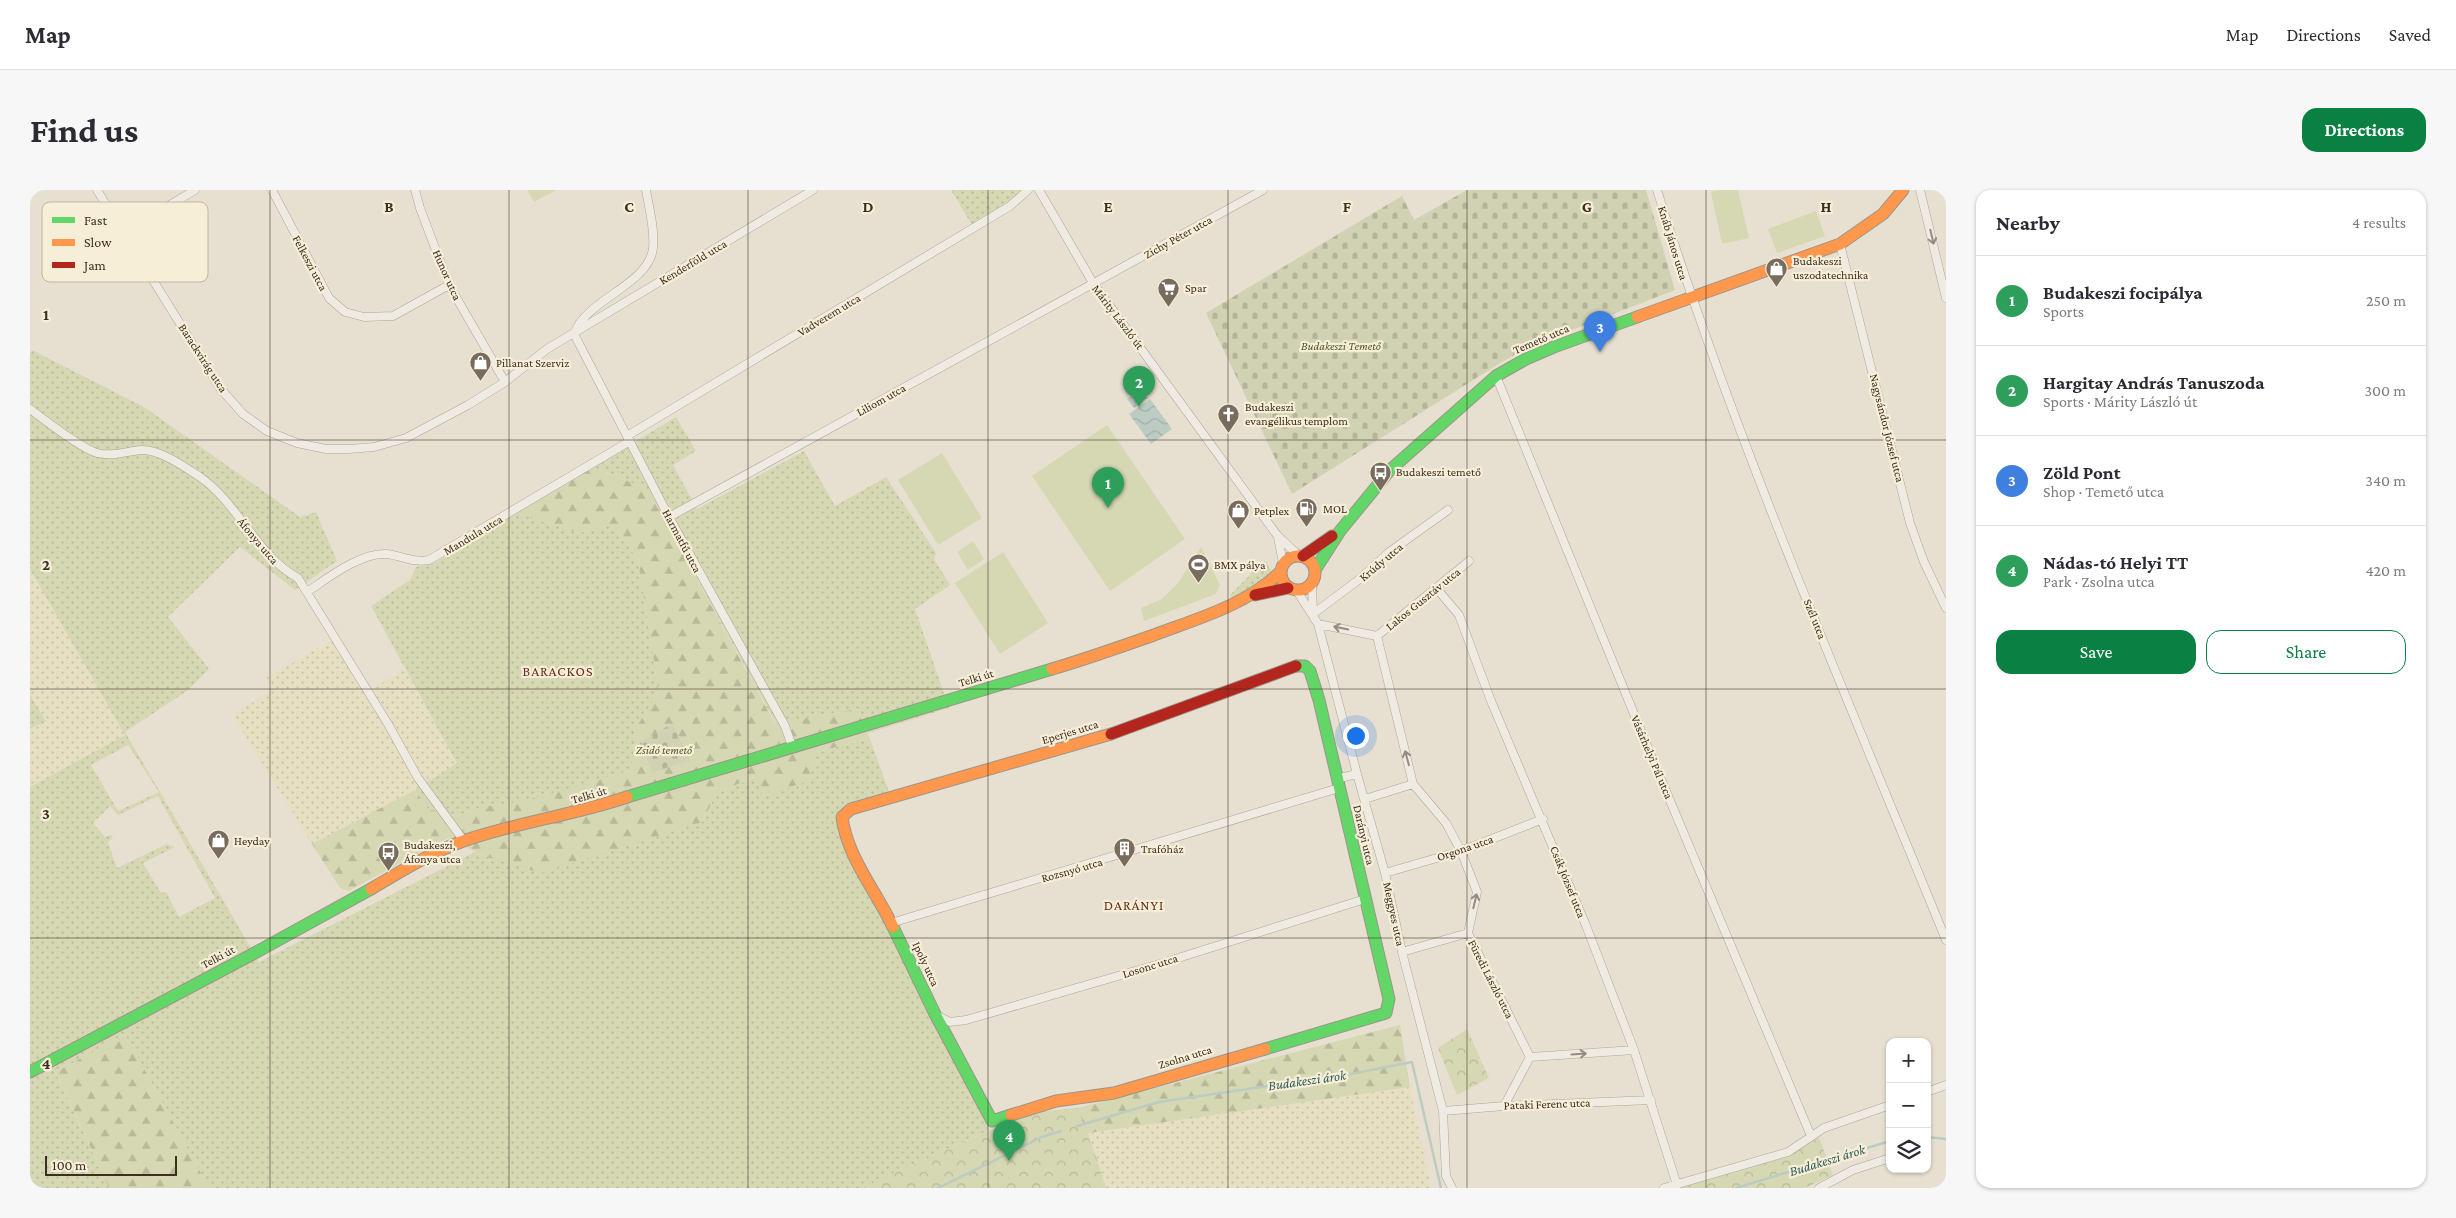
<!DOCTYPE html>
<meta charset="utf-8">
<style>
body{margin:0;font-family:"Crimson Pro",serif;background:#f7f7f7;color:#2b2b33}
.controls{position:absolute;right:15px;bottom:15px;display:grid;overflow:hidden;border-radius:10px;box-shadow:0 1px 4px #0004}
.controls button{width:45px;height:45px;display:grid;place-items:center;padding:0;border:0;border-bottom:1px solid #e1e1e2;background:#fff;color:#2b2b33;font:25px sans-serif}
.scale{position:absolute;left:15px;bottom:12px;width:132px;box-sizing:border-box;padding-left:5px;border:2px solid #3d2e20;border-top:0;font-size:14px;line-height:18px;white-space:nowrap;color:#3d2e20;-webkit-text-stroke:4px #f7eed8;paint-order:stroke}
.you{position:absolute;left:1325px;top:545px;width:18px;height:18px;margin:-12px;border:4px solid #fff;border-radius:50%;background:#1a73e8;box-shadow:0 0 0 8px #1a73e833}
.badge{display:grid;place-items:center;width:32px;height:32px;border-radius:50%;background:#0b8043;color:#fff;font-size:16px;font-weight:700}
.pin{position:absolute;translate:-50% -41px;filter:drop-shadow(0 1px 2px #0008)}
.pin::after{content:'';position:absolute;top:26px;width:18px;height:15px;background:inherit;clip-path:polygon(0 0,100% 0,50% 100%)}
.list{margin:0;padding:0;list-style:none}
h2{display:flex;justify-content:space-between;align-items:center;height:65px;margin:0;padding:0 20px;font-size:21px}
h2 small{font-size:16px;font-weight:400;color:#7c7c81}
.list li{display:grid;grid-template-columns:32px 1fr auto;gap:15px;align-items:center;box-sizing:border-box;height:90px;padding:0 20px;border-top:1px solid #e1e1e2}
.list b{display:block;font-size:19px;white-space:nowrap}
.list p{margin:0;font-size:16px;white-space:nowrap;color:#7c7c81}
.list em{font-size:16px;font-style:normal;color:#7c7c81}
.actions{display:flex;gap:10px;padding:15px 20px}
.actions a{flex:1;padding:11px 0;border:1px solid #0b8043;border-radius:15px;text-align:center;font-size:18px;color:#0b8043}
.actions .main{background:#0b8043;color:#fff}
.icon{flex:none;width:28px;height:28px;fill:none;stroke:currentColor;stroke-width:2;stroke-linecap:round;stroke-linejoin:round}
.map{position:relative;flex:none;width:1916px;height:998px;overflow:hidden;border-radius:15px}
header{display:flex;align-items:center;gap:30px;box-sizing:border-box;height:70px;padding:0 25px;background:#fff;border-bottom:1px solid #e1e1e2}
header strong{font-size:24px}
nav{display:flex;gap:28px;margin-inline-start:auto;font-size:18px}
.intro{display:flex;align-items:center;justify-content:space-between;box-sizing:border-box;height:120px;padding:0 30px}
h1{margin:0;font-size:35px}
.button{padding:12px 22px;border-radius:15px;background:#0b8043;color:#fff;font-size:18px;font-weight:700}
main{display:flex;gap:30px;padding:0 30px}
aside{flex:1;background:#fff;border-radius:15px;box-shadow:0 1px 4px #0004}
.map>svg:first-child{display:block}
.farmland{fill:url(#farmland-dots)}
.grass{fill:url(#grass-dots);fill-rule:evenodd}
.forest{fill:url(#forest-firs)}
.cemetery{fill:url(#cemetery-stones)}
.park{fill:url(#park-crowns)}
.pitch{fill:#d6d7b3}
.water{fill:url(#water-waves)}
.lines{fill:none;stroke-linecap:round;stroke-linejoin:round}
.stream{stroke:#bcccc2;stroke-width:2.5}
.street-casing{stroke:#ada599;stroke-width:9}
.fast-casing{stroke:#9c958a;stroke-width:13}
.slow-casing{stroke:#9c958a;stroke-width:13}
.jam-casing{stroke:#9c958a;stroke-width:13}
.street{stroke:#efebe3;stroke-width:8}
.fast{stroke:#63d668;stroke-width:11}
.slow{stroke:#ff974d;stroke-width:11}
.jam{stroke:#b3261e;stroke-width:11}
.oneway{stroke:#968c82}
.grid{fill:none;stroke:#3d2e20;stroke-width:1;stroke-opacity:0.55}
.labels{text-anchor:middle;stroke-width:4.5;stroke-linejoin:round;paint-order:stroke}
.street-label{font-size:12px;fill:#3d2e20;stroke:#f7eed8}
.poi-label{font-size:12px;fill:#3d2e20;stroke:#f7eed8;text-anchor:start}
.park-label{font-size:12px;font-style:italic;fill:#4d5a26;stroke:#f7eed8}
.neighbourhood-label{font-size:14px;letter-spacing:1px;fill:#6b2e1e;stroke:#f7eed8}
.water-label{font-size:14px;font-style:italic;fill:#2f5d5a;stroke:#f7eed8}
.key{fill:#f7eed8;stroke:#bfb4a1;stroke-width:1}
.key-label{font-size:14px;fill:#3d2e20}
.grid-label{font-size:16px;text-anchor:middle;font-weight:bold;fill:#3d2e20;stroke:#f7eed8;stroke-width:4.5;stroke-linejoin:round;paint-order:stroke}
</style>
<header>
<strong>Map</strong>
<nav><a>Map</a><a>Directions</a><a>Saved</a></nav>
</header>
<div class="intro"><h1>Find us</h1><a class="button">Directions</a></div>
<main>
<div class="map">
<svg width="1916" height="998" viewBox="0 0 1916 998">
<defs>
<pattern id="farmland-dots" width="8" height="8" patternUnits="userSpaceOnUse" patternTransform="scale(1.25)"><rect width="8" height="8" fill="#e6dfc2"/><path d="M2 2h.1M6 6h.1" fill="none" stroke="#c6c0a6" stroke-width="1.8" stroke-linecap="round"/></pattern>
<pattern id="grass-dots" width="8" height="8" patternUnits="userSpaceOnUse" patternTransform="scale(1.25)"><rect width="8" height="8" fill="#d6d7b3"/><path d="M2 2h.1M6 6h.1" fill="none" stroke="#b9b99a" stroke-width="1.8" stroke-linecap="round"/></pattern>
<pattern id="forest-firs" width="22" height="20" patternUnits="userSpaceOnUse" patternTransform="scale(1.25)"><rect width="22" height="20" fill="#d6d7b3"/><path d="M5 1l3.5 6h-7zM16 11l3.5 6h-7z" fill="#b9b99a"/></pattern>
<pattern id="cemetery-stones" width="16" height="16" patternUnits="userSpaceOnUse" patternTransform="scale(1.25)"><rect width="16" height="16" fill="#d1d1b3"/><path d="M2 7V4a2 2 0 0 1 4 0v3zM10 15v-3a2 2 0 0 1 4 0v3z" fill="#b4b49a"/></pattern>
<pattern id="park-crowns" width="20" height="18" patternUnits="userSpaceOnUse" patternTransform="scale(1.25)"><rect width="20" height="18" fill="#d6d7b3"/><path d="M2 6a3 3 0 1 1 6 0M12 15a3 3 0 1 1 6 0" fill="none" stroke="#b9b99a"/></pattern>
<pattern id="water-waves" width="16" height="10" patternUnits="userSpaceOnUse" patternTransform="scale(1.25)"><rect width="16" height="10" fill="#bcccc2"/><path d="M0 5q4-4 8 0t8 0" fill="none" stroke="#a2b0a6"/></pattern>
</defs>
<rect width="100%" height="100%" fill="#e7e0d1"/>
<path class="farmland" d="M0 379 95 545 0 597V539L16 530 0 505Z
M309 446 342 500 374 478 428 573 385 600 282 654 204 528 208 521 242 500 236 488Z
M1380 897 1401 998H1076L1058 943Z"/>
<path class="grass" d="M921 0H993L989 5 942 35Z
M2 160 114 217 270 327 286 322 307 371 265 400 210 357 138 427 179 479 157 501 95 542 229 772 445 662 454 666 672 632 687 603 786 562 840 549 859 602 813 618 808 625 807 636 959 940 832 998H179L95 844 26 883 79 998H0V597L95 545 0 379V164ZM98 555 129 602 88 621 61 575ZM128 606 185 708 149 727 136 702 131 703 113 673 145 657 137 654 87 678 78 652 83 648 81 645 75 647 63 633 80 616 88 625Z
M646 227 666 261 643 275 667 319 774 261 805 316 856 287 906 363 904 369 920 395 885 419 919 518 838 543 827 519 746 534 619 300 563 277Z
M487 323 549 343 584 334 608 371 629 502 605 539 602 580 494 612 452 617 426 626 398 619 385 600 427 573 341 416 380 390 386 377 404 373Z
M1235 370 1242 382 1231 394 1202 410 1200 405Z
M0 505 16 531 0 539Z"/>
<path class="forest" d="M563 277 619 300 745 534 827 519 840 549 786 562 779 590 734 607 724 587 687 603 672 632 511 683 454 666 418 648 318 701 310 698 282 654 385 600 398 619 426 626 452 617 494 611 602 580 605 539 629 502 608 371 584 334 549 343 487 323Z
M1370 835 1380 897 1058 943 1076 998H832L998 923 1048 918Z
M95 844 179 998H79L26 882Z"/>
<path class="cemetery" d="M1437 0H1616L1645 100 1503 155 1475 170 1262 304 1176 123 1372 6 1384 30Z
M642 534 660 570 622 583 611 551Z"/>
<path class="park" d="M1437 839 1459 888 1427 905 1408 858Z
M1048 918 1076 998H832L998 923Z
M1787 942 1803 985 1775 998H1628L1745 965Z"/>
<path class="pitch" d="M497 0H526L504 12Z
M1689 0H1708L1719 48 1692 54 1681 2Z
M1786 21 1795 46 1747 63 1738 39Z
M1077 235 1155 349 1080 401 1002 286Z
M912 263 952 328 908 355 868 290Z
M943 351 954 369 938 380 927 362Z
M1171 357 1190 395 1186 404 1114 431 1111 418 1132 409 1148 393Z
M973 362 1018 433 970 464 925 393Z"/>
<path class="water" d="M1112 199 1118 208 1104 218 1097 209Z
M1120 209 1142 239 1121 254 1099 224Z"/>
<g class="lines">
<path class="stream" d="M1047 936 1129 912 1315 885 1382 872 1411 998
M1897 947 1916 949
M908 998 1012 947 1031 941
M1706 998 1860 951"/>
<defs>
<path id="street" d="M67 0 190 198 213 224 237 241 267 253 296 259H319L344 257 376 248 438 215 475 192 517 159 783 0
M242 0 299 108 315 122 334 127 363 126 419 95
M385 0 390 18 419 95 475 192
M1009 0 1063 93 1247 345 1269 366
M1627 0C1707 256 1815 502 1916 750
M1890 0 1916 108
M93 43 165 0
M1810 54 1880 333 1894 372 1916 418
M544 144 639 327 755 536 762 556
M544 144C556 109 619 95 623 58 625 39 619 18 616 0
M1466 186 1620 563 1781 946
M0 219C13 229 52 259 67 263 83 267 97 261 112 260 131 260 155 277 170 287 209 314 226 365 268 388L358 534 388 588 434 651
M597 246 980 16 998 0
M639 327 1233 0
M1248 347 1253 373
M1282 394 1283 424
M1407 399 1429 425 1461 511 1555 733 1604 860 1647 995
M1267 401 1288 434 1327 584 1355 683 1372 762 1413 921 1416 986 1422 998
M277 402C298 388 331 362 357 364 372 366 384 373 399 370L600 251
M1283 424 1331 388 1358 363 1418 320
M1288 434 1347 446 1383 594 1416 633 1431 661 1447 702 1438 743 1500 867
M1347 446 1439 371
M1306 589 1327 584
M1335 609 1383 594
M1355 683 1431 661 1513 629
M861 733 1309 598
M1372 762 1438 743
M906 825 920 832 936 830 1126 775 1335 709
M1500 867 1604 860
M1897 902 1916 895
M1474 916 1500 867
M1413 921 1474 916 1621 910
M1634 998 1758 962 1794 938 1860 915
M1789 998 1823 980 1860 968"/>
<path id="fast" d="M1285 380 1310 341 1360 280 1466 186 1496 169 1524 157 1607 127
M597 607 1022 479
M863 737 905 824 962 931 981 925
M1235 859 1356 823 1359 809 1289 510 1280 481 1275 476H1266
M0 882 221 765 341 699"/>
<path id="slow" d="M1607 127 1810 54 1853 24 1873 0
M1251 383a17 17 0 1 1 34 0a17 17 0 1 1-34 0Z
M1022 479C1056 469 1090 457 1124 445 1166 429 1217 415 1250 382
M341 699C371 681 402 662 436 650 489 632 544 625 597 607
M863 737C846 701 817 667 812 627L821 619 1081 544
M981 925 1026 911 1084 903 1235 859"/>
<path id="jam" d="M1273 366 1302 346
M1225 405 1258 398
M1081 544 1266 476"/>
</defs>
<use href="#street" class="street-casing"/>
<use href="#fast" class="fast-casing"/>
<use href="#slow" class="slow-casing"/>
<use href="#jam" class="jam-casing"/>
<use href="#street" class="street"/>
<use href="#fast" class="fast"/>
<use href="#slow" class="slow"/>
<use href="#jam" class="jam"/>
</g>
<defs><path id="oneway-shaft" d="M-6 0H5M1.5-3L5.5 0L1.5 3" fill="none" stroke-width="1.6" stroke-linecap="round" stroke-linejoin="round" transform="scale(1.25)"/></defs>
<g class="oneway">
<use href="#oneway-shaft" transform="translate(1902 47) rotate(77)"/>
<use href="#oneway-shaft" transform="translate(1311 438) rotate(-168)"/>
<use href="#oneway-shaft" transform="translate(1377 568) rotate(-105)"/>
<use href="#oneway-shaft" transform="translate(1445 711) rotate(-77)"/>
<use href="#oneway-shaft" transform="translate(1549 864) rotate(-4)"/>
</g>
<path class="grid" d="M240 0V998M479 0V998M718 0V998M958 0V998M1198 0V998M1437 0V998M1676 0V998M0 250H1916M0 499H1916M0 748H1916"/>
<defs>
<symbol id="shop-pin" viewBox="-11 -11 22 30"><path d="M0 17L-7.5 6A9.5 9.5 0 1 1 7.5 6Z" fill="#786c5e" stroke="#f7eed8"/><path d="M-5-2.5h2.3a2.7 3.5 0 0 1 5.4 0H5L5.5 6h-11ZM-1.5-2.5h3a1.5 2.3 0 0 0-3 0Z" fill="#fff"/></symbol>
<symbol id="supermarket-pin" viewBox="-11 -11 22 30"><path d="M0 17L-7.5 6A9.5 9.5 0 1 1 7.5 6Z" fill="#786c5e" stroke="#f7eed8"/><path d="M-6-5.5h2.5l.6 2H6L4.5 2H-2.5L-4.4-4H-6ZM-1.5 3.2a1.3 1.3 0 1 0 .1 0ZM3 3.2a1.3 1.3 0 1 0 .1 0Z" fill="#fff"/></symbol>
<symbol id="church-pin" viewBox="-11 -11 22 30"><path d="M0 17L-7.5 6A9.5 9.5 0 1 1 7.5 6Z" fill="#786c5e" stroke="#f7eed8"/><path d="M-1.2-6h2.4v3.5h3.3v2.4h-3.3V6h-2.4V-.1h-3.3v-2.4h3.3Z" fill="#fff"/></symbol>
<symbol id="bus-pin" viewBox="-11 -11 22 30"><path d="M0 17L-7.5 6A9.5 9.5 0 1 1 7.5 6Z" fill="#786c5e" stroke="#f7eed8"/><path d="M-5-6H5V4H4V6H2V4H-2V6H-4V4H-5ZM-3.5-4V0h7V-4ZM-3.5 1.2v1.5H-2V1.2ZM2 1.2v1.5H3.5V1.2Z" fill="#fff"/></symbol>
<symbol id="fuel-pin" viewBox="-11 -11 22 30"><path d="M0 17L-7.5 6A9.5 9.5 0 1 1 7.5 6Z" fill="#786c5e" stroke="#f7eed8"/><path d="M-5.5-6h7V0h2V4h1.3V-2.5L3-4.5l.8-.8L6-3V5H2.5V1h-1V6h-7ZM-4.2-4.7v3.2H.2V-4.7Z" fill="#fff"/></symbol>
<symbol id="stadium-pin" viewBox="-11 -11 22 30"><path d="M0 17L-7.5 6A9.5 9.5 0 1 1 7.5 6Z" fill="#786c5e" stroke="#f7eed8"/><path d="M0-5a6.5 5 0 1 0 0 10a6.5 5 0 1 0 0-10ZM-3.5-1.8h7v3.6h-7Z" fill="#fff"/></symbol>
<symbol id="building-pin" viewBox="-11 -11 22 30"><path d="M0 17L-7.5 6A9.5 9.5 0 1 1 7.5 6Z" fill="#786c5e" stroke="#f7eed8"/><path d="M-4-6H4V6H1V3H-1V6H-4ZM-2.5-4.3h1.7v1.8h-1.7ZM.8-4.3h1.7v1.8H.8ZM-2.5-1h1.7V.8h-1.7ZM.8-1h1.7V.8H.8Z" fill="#fff"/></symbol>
</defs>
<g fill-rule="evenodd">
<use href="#shop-pin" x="1734" y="66" width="25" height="34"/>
<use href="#supermarket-pin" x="1126" y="86" width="25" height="34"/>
<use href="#shop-pin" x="438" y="160" width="25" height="34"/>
<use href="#church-pin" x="1186" y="212" width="25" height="34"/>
<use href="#bus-pin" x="1338" y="270" width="25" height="34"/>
<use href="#fuel-pin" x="1264" y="306" width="25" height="34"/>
<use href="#shop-pin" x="1196" y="308" width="25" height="34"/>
<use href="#stadium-pin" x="1156" y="362" width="25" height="34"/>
<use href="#shop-pin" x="176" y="638" width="25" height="34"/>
<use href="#building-pin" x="1082" y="646" width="25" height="34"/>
<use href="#bus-pin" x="346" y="650" width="25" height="34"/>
</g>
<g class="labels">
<g class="street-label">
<text transform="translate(1148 47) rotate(-29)" y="4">Zichy Péter utca</text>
<text transform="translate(1643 53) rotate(73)" y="4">Knáb János utca</text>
<text transform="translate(663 72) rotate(-31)" y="4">Kenderföld utca</text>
<text transform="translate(280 73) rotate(62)" y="4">Felkeszi utca</text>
<text transform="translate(417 85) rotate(66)" y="4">Hunor utca</text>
<text transform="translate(799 125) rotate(-31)" y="4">Vadverem utca</text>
<text transform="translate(1088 127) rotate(53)" y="4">Márity László út</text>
<text transform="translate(1511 149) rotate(-23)" y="4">Temető utca</text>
<text transform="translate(173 168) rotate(57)" y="4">Barackvirág utca</text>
<text transform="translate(851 210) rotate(-29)" y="4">Liliom utca</text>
<text transform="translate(1857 238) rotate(76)" y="4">Nagysándor József utca</text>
<text transform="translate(443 345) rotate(-31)" y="4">Mandula utca</text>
<text transform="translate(228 351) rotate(50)" y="4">Áfonya utca</text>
<text transform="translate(652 351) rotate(62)" y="4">Harmatfű utca</text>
<text transform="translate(1351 372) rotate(-40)" y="4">Krúdy utca</text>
<text transform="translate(1393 409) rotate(-39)" y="4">Lakos Gusztáv utca</text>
<text transform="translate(1785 429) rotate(68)" y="4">Szél utca</text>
<text transform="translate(946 488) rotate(-17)" y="4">Telki út</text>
<text transform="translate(1040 542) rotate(-17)" y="4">Eperjes utca</text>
<text transform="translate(1622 567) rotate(67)" y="4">Vásárhelyi Pál utca</text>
<text transform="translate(559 605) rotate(-16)" y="4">Telki út</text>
<text transform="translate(1334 645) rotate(77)" y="4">Darányi utca</text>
<text transform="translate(1435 658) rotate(-19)" y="4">Orgona utca</text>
<text transform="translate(1042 680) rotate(-16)" y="4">Rozsnyó utca</text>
<text transform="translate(1538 692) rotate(68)" y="4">Csák József utca</text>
<text transform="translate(1364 724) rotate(78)" y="4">Meggyes utca</text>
<text transform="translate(188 767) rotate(-28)" y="4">Telki út</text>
<text transform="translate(896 774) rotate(65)" y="4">Ipoly utca</text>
<text transform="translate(1120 776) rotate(-17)" y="4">Losonc utca</text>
<text transform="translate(1461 789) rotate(63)" y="4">Füredi László utca</text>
<text transform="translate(1155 867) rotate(-17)" y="4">Zsolna utca</text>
<text transform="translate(1517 914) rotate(-2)" y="4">Pataki Ferenc utca</text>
</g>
<g class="poi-label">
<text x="1763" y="75">Budakeszi<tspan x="1763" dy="14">uszodatechnika</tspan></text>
<text x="1155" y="102">Spar</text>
<text x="466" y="177">Pillanat Szerviz</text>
<text x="1215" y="221">Budakeszi<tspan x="1215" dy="14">evangélikus templom</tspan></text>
<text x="1366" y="286">Budakeszi temető</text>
<text x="1293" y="323">MOL</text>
<text x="1224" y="325">Petplex</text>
<text x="1184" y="379">BMX pálya</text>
<text x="204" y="655">Heyday</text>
<text x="374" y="659">Budakeszi,<tspan x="374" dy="14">Áfonya utca</tspan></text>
<text x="1111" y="663">Trafóház</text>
</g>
<g class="park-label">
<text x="1311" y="160">Budakeszi Temető</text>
<text x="634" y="564">Zsidó temető</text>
</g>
<g class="neighbourhood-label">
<text x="528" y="486">BARACKOS</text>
<text x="1104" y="720">DARÁNYI</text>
</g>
<g class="water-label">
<text transform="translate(1277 890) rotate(-8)" y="5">Budakeszi árok</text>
<text transform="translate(1797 970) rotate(-17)" y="5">Budakeszi árok</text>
</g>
</g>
<rect x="12" y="12" width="166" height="80" rx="8" class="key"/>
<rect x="22" y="27" width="23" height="6" fill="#63d668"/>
<rect x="22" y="49" width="23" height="7" fill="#ff974d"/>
<rect x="22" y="72" width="23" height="6" fill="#b3261e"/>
<g class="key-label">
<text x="54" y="35">Fast</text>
<text x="54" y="57">Slow</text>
<text x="54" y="80">Jam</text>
</g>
<g class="grid-label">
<text x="359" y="22">B</text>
<text x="599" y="22">C</text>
<text x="838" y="22">D</text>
<text x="1078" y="22">E</text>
<text x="1317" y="22">F</text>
<text x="1557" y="22">G</text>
<text x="1796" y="22">H</text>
<text x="16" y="130">1</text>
<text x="16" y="380">2</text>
<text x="16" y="629">3</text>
<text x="16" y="879">4</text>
</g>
</svg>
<div class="controls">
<button>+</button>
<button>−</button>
<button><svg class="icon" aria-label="layers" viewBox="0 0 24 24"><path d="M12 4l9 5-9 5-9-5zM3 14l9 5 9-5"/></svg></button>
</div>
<div class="scale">100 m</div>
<div class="you"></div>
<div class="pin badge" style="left:1078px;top:318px;background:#2e9e5b">1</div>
<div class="pin badge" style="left:1109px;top:217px;background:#2e9e5b">2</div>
<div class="pin badge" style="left:1570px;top:162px;background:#3f7fe0">3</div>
<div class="pin badge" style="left:979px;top:971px;background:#2e9e5b">4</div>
</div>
<aside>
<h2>Nearby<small>4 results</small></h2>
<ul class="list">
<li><span class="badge" style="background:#2e9e5b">1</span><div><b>Budakeszi focipálya</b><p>Sports</p></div><em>250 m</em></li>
<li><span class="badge" style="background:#2e9e5b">2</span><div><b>Hargitay András Tanuszoda</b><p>Sports · Márity László út</p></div><em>300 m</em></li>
<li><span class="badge" style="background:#3f7fe0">3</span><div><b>Zöld Pont</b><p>Shop · Temető utca</p></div><em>340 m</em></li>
<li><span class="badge" style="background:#2e9e5b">4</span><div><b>Nádas-tó Helyi TT</b><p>Park · Zsolna utca</p></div><em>420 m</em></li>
</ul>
<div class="actions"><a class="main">Save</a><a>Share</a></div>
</aside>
</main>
